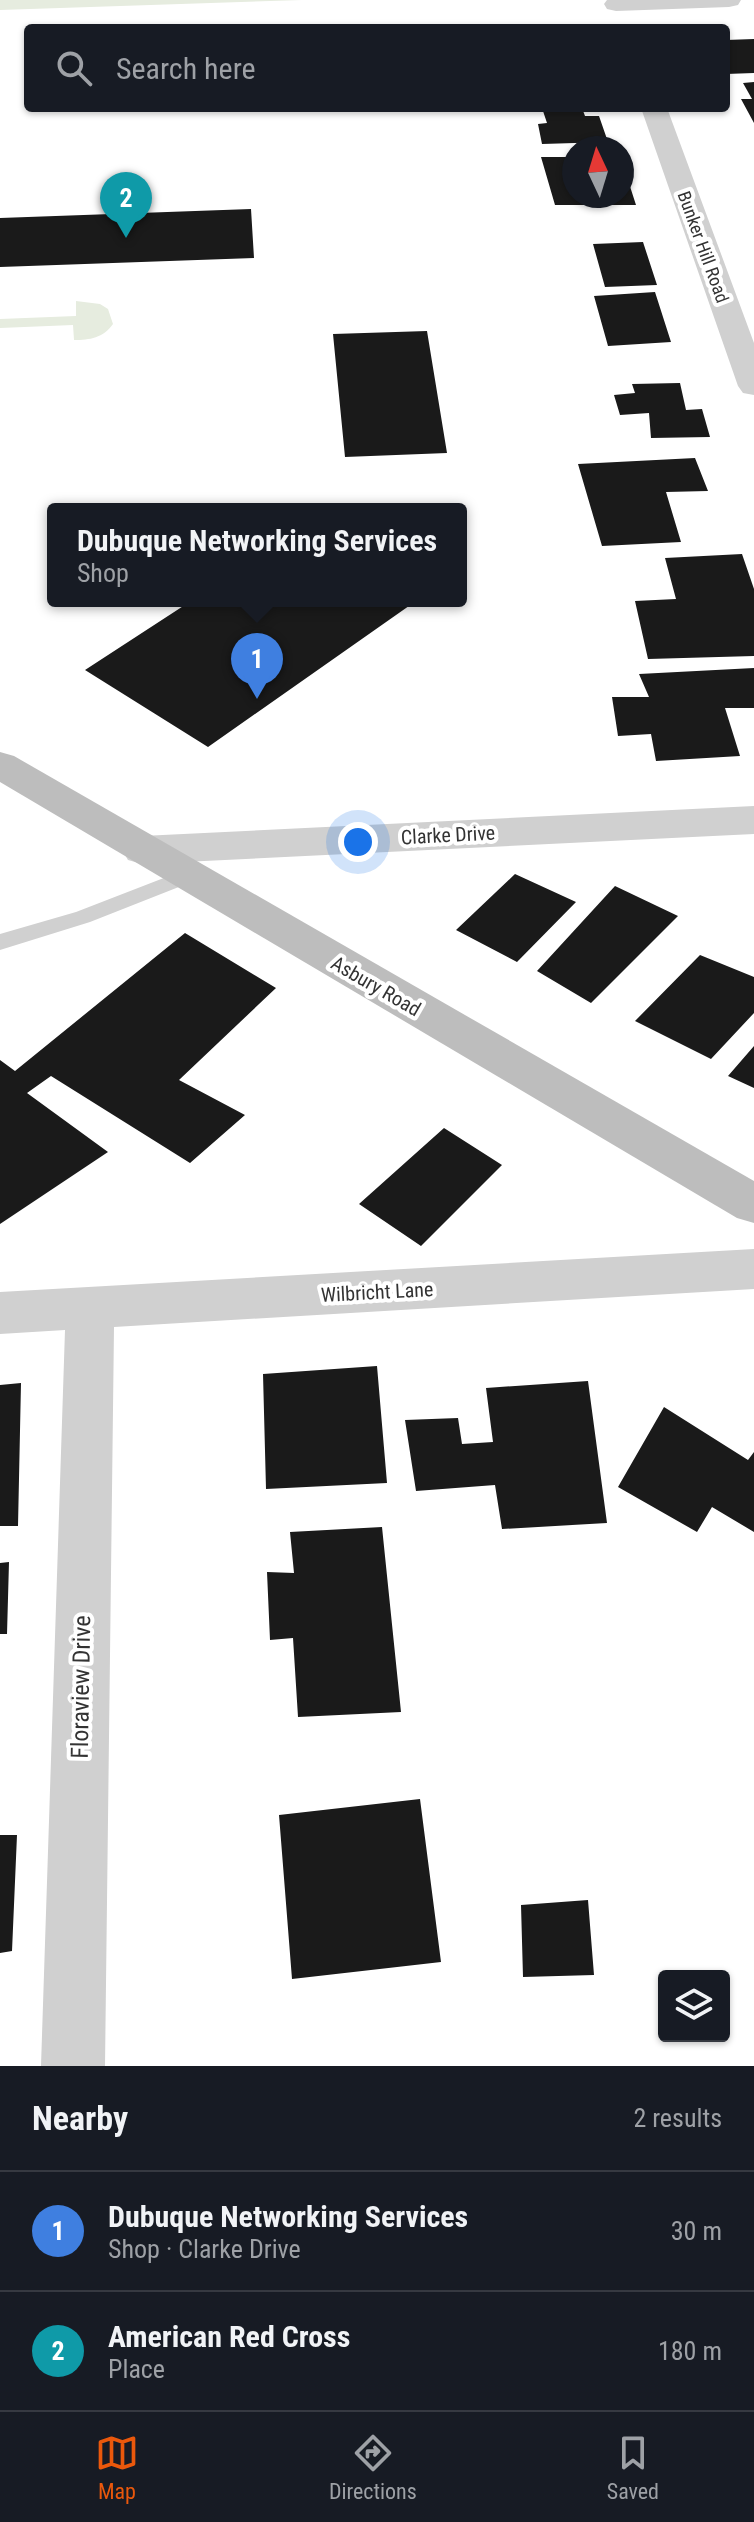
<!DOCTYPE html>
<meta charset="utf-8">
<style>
body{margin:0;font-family:"Roboto Condensed",sans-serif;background:#242831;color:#f1f3f6}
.controls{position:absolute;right:24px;bottom:24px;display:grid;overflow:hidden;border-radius:8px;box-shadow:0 2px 6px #0004}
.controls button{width:72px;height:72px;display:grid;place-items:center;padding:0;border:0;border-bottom:2px solid #363941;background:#171b24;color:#f1f3f6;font:40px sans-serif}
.compass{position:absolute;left:562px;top:136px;width:72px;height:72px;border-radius:50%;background:#171b24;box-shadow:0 2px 6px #0004;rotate:356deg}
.you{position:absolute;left:358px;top:842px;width:28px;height:28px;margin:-20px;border:6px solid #fff;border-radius:50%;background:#1a73e8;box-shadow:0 0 0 12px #1a73e833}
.badge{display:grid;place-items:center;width:52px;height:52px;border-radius:50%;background:#ea580c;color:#fff;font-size:26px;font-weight:700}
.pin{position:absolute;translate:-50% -66px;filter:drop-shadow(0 2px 4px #0008)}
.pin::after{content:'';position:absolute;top:42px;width:28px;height:24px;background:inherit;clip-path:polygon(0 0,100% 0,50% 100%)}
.popup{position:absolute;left:47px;top:503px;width:420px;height:104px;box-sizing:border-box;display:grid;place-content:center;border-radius:8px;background:#171b24;filter:drop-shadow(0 2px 6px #0005);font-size:26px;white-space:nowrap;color:#9ea1a6}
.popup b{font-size:30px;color:#f1f3f6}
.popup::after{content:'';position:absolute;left:50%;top:100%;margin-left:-16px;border:16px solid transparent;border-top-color:#171b24}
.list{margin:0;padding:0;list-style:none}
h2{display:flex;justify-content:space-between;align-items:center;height:104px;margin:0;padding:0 32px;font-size:34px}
h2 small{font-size:26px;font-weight:400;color:#9ea1a6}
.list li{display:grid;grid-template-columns:52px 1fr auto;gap:24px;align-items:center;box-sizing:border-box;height:120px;padding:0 32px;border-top:2px solid #363941}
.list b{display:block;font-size:30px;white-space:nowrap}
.list p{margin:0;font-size:26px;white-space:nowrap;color:#9ea1a6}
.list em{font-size:26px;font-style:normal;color:#9ea1a6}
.icon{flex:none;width:44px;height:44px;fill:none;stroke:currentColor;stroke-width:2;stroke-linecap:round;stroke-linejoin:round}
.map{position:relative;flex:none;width:754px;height:2066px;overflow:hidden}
.search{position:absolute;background:#171b24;box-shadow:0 2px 6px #0004;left:24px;right:24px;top:24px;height:88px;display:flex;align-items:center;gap:20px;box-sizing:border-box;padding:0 28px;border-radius:8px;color:#9ea1a6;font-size:30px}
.sheet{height:344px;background:#171b24}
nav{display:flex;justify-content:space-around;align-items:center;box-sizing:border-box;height:112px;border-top:2px solid #363941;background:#171b24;font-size:22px;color:#9ea1a6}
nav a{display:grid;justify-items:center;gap:4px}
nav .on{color:#ea580c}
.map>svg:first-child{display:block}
.green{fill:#e6ecdf}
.building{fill:#1a1a1a}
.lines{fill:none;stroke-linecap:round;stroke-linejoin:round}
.service{fill:#d0d0d0;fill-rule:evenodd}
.minor{fill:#d0d0d0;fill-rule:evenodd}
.tertiary{fill:#d0d0d0;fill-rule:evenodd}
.secondary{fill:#bdbdbd;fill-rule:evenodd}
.labels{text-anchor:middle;stroke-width:8;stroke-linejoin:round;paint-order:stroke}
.far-street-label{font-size:18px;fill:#333;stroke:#fff}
.street-label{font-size:20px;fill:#333;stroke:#fff}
.near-street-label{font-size:24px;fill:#333;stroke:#fff}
</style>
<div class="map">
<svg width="754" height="2066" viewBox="0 0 754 2066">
<rect width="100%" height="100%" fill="#fff"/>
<path class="green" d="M0 0H302L0 10Z
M76 301 100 304 108 309 113 324C103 338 90 340 74 340L73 325 0 328V319L76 316Z"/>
<path class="building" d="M754 39V73L726 74V40Z
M754 82V123L741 99H752L743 83Z
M542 108H582L585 116H599L608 142 542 144 538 124 547 123Z
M541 157H574V196H622V174H626L636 205H555Z
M251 209 254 258 0 267V218Z
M643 242 657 285 605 287 593 244Z
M655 292 671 342 608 346 594 296Z
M427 331 447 453 345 457 333 334Z
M680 383 686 410 702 409 710 437 651 438 649 413 620 415 614 395 635 393 632 384Z
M695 458 708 491 666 492 681 542 602 546 578 464Z
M742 554 754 589V656L648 659 635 601 676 599 665 558Z
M191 601H416L208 747 85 670Z
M754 668V708H725L740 756 656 761 651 734 618 736 612 697H649L639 674Z
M515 874 576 902 517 962 456 930Z
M615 886 678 916 591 1003 537 971Z
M185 933 276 988 179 1080 245 1115 190 1163 51 1076 27 1093 108 1152 0 1224V1060L15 1071Z
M700 955 754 977V1013L711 1059 635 1021Z
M754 1046V1088L728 1076Z
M444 1128 502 1165 421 1246 359 1204Z
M377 1366 387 1483 266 1489 263 1374Z
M588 1381 607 1523 502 1529 495 1485 416 1491 405 1420 458 1418 462 1444 493 1442 486 1388Z
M21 1383 18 1526H0V1385Z
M664 1407 748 1460 754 1452V1532L712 1507 697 1532 618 1487Z
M382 1527 401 1712 298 1717 293 1638 270 1640 267 1572 294 1573 290 1532Z
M9 1562 7 1634H0V1563Z
M420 1799 441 1962 292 1979 279 1815Z
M0 1835H17L12 1951 0 1953Z
M588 1900 594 1975 523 1977 521 1905Z"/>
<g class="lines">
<path class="service" d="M187 869 194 871 197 876 194 881 90 922 0 950V934L76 912Z"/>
<path class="minor" d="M607 0H741L738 5 729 7 616 11 607 9 604 4Z
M641 108H667L754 343V395L743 393 738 386Z
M754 1249V1289L114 1327 105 2066H41L65 1330 0 1334V1292Z"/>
<path class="tertiary" d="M754 806V834L142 864 128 860 122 850 128 840 142 836Z"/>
<path class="secondary" d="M0 752 14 756 754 1181V1223L737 1218 0 782Z"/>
</g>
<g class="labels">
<g class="far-street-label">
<text transform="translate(703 247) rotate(70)" y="6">Bunker Hill Road</text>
</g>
<g class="street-label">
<text transform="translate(448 835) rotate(-3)" y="7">Clarke Drive</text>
<text transform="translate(376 986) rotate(30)" y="7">Asbury Road</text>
<text transform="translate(377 1292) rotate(-3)" y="7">Wilbricht Lane</text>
</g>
<g class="near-street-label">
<text transform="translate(81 1687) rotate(-89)" y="8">Floraview Drive</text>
</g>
</g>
</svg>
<div class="controls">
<button><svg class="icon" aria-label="layers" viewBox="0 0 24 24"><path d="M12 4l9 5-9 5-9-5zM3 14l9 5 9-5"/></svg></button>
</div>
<svg class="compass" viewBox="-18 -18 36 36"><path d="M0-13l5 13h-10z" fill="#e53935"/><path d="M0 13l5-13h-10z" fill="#9ea1a6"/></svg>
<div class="you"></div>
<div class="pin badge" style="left:257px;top:699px;background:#3f7fe0">1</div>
<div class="popup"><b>Dubuque Networking Services</b>Shop</div>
<div class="pin badge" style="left:126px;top:238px;background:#0f9aa8">2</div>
<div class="search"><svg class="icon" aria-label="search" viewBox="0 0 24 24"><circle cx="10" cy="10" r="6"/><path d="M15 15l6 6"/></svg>Search here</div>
</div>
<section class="sheet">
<h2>Nearby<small>2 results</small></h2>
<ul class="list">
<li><span class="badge" style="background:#3f7fe0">1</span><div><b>Dubuque Networking Services</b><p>Shop · Clarke Drive</p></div><em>30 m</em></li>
<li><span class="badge" style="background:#0f9aa8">2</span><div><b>American Red Cross</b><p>Place</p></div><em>180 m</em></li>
</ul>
</section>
<nav>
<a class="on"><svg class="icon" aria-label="map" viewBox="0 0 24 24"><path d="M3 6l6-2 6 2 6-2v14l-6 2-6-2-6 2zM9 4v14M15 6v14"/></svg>Map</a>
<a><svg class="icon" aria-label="directions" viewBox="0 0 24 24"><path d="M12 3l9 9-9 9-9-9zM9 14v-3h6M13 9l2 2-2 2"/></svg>Directions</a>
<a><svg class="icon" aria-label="saved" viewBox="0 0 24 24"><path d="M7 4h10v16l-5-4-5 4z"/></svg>Saved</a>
</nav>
